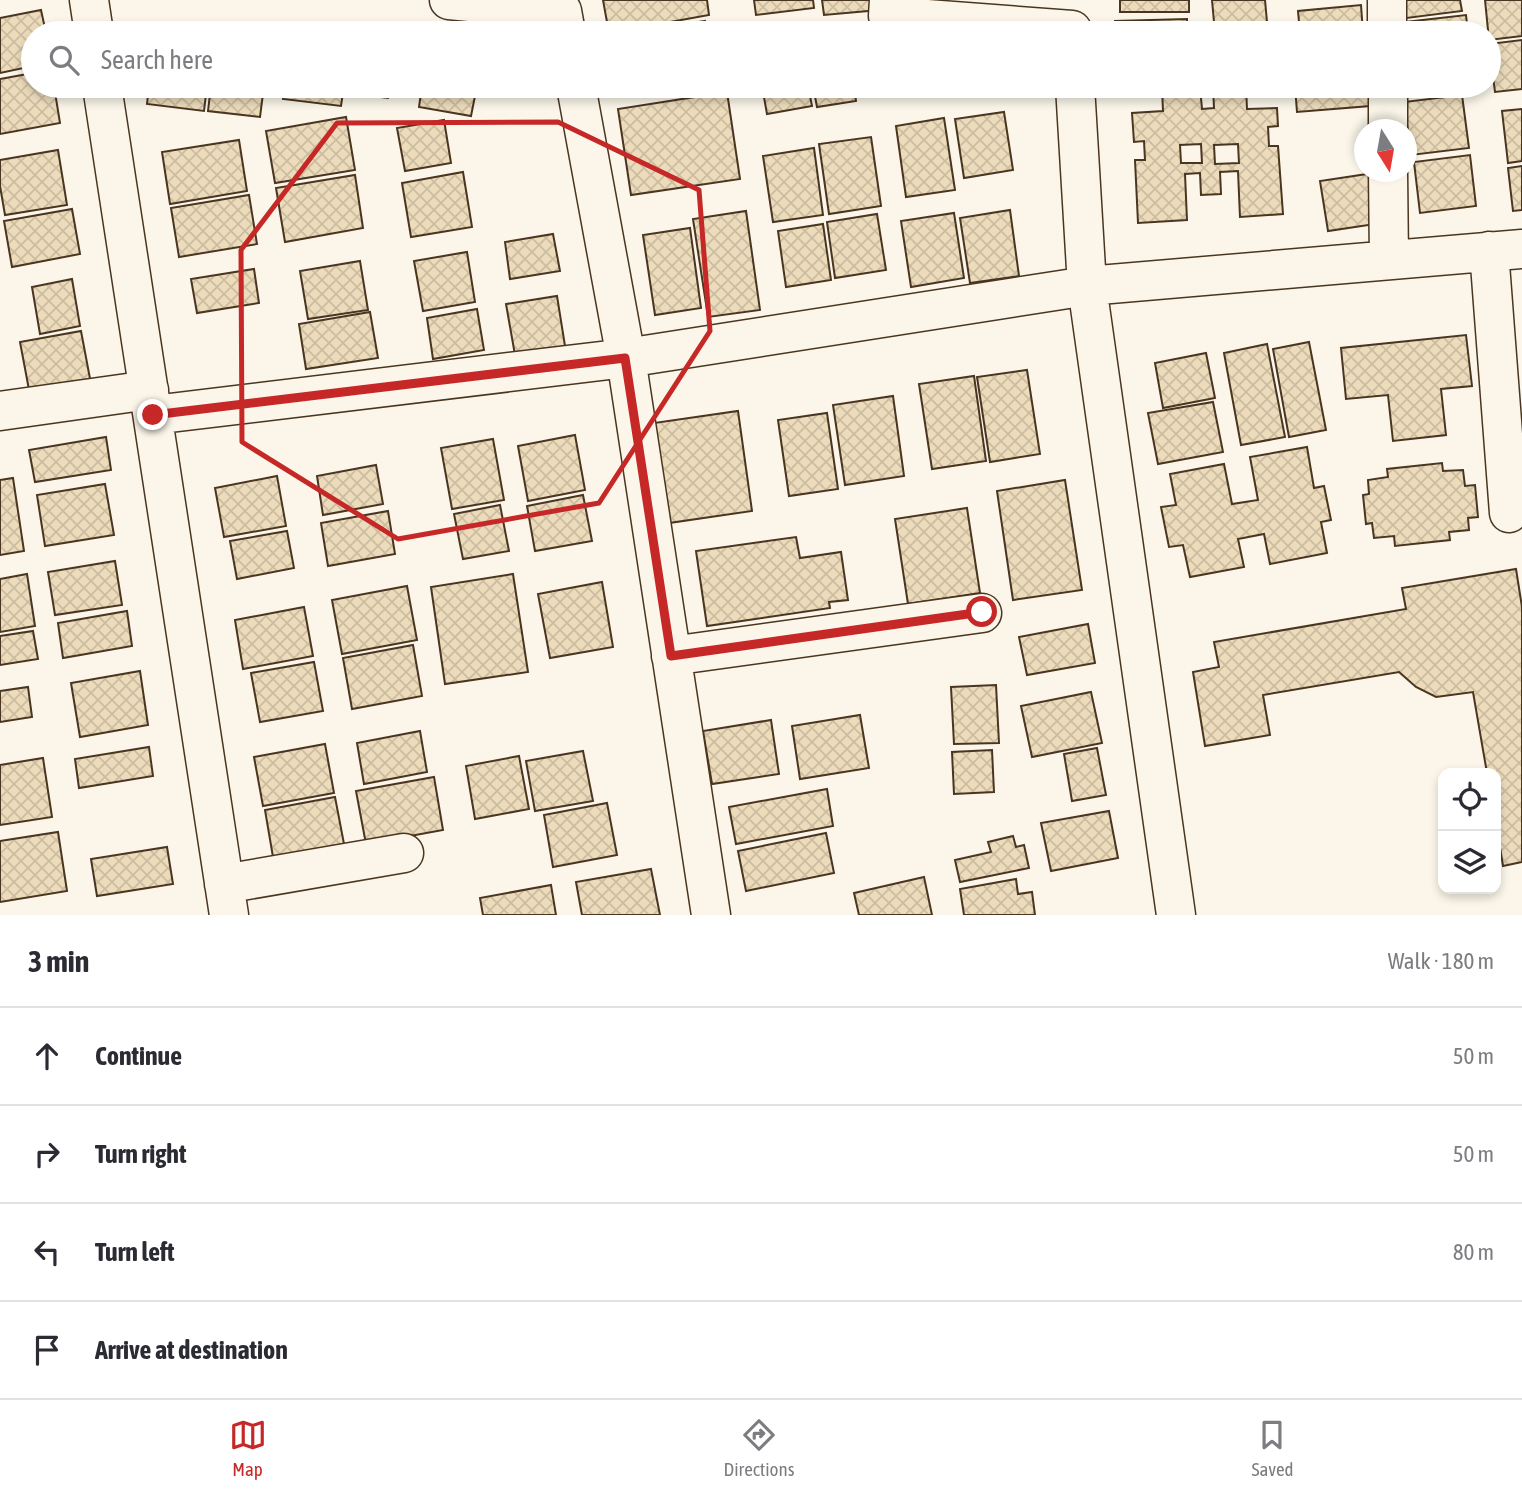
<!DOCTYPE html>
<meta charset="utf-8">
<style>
body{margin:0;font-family:"Asap Condensed",sans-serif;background:#f7f7f7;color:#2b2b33}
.controls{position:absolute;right:21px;bottom:21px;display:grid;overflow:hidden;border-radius:14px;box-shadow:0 4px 10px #0003}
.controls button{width:63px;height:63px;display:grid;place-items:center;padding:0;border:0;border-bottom:2px solid #e1e1e2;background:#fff;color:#2b2b33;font:35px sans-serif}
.compass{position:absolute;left:1354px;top:119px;width:63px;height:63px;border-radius:50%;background:#fff;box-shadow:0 4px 10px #0003;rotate:169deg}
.stop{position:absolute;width:21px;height:21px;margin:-16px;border:5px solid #c62828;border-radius:50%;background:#fff}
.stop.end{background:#c62828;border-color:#fff;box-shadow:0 2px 7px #0008}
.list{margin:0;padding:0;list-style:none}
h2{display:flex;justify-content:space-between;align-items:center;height:91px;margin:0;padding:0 28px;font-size:30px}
h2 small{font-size:23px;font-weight:400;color:#7c7c81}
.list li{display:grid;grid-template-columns:46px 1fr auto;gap:21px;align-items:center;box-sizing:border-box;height:98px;padding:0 28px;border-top:2px solid #e1e1e2}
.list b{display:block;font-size:26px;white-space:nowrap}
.list em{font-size:23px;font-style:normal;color:#7c7c81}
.icon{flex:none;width:38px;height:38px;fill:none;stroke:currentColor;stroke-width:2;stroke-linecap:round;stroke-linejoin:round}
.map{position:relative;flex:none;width:1522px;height:915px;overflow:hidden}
.search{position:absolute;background:#fff;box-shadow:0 4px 10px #0003;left:21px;right:21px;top:21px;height:77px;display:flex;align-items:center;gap:18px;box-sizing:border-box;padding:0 24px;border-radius:38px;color:#7c7c81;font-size:26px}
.sheet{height:483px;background:#fff}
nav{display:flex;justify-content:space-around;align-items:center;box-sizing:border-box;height:98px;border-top:2px solid #e1e1e2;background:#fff;font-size:19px;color:#7c7c81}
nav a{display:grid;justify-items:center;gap:4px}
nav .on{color:#c62828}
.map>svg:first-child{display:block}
.building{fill:url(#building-cross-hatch);stroke:#4a3520;stroke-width:2;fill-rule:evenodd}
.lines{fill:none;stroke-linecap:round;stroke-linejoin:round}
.minor-casing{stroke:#4a3520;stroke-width:41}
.minor{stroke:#fbf6e9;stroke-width:38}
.route{stroke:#c62828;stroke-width:9}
.marked{fill:none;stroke:#c62828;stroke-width:5;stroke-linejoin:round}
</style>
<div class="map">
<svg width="1522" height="915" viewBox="0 0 1522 915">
<defs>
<pattern id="building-cross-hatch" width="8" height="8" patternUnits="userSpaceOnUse" patternTransform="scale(1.75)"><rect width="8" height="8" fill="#ecdcbc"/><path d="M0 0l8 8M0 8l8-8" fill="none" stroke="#ccbda1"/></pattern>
</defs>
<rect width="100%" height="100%" fill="#fbf6e9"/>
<path class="building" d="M603 0H707L709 15 609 33Z
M754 0H813L814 8 756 15Z
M822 0H878L879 10 824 15Z
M1120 0H1189V12H1120Z
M1212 0H1265L1268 33H1215Z
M1397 0H1460L1462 11 1399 19Z
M1485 0H1522V36L1489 40Z
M1361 5 1363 33H1300L1298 11Z
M41 10 46 33H33V66L0 73V18Z
M1466 15 1468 33H1398L1397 23Z
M1187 19V33H1115V21Z
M705 21 708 33H633Z
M156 25 213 31V33H155Z
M1522 40V89L1495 92 1489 44Z
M33 73V86H54L60 123 0 134V79Z
M149 86H207L204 111 147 104Z
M211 86H264L260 117 208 111Z
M285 86H344L341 106 283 99Z
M347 86H390L388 98 346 93Z
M422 86H477L471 116 419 107Z
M762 86H808L812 106 767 114Z
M813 86H854L856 101 817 107Z
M867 86H916V87L868 94Z
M1213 86H1246L1247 109 1277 108 1278 126 1268 127 1269 146H1278L1283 214 1240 217 1238 171 1220 172 1221 194 1201 195 1200 173 1185 174 1187 220 1138 223 1135 160H1145L1144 141 1134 142 1132 113 1163 111 1162 88 1200 87 1202 109 1214 108ZM1201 144 1202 163H1181L1180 145ZM1238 144 1239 163 1215 164 1214 145Z
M1295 86H1369L1370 106 1297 112Z
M727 92 740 179 631 195 618 109Z
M1462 95 1469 148 1411 155 1404 102Z
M1522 109V161L1508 163 1502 111Z
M1004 112 1013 170 964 178 955 119Z
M346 117 355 170 275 183 266 131Z
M944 118 955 190 906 197 896 126Z
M444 120 451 163 405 171 397 128Z
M871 137 881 206 829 214 819 144Z
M239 140 247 191 170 204 162 152Z
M814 148 823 215 773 222 763 156Z
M58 150 67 205 5 215 0 186V160Z
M1470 155 1476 206 1420 213 1414 162Z
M1522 166V210L1513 211 1508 168Z
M463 172 472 227 411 237 402 183Z
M1374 173 1382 223 1328 231 1320 181Z
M355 175 363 228 285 242 276 188Z
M249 195 257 244 179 257 171 208Z
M72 209 80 254 12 267 4 221Z
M1010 210 1019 276 970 283 960 218Z
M746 211 760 310 708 317 693 219Z
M954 213 964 278 911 287 901 221Z
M877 214 886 270 835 278 827 222Z
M823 224 831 280 786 287 778 231Z
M690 228 701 308 655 315 643 235Z
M553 234 560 271 510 279 505 242Z
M467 252 475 302 423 311 414 261Z
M360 261 368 310 308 319 300 271Z
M254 269 259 303 197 313 191 279Z
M72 279 80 326 40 334 32 287Z
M557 296 565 346 515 355 506 304Z
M477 309 484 350 433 359 427 318Z
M370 312 378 358 306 369 299 324Z
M81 331 91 384 30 395 20 342Z
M1466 335 1472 386 1441 389 1446 435 1393 441 1388 395 1346 399 1341 348Z
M1309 342 1326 430 1289 437 1273 349Z
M1267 344 1285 437 1241 445 1224 353Z
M1206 353 1215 398 1163 408 1155 363Z
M1027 370 1040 454 990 462 977 377Z
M974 376 986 461 932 469 919 384Z
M893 396 904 476 845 485 833 405Z
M1213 402 1223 452 1158 464 1148 413Z
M738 411 752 511 669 523 654 423Z
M827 413 838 489 789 496 778 420Z
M575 435 585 490 528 501 518 446Z
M106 437 111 470 35 482 29 450Z
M493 439 504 500 452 509 441 448Z
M1307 447 1314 488 1324 486 1331 520 1321 522 1327 553 1270 564 1264 534 1238 539 1244 567 1190 577 1183 545 1169 547 1161 507 1176 505 1170 474 1224 464 1232 504 1258 500 1250 457Z
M1442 463 1443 471 1463 470 1465 486 1475 485 1478 517 1468 518 1469 530 1449 532 1450 540 1395 546 1394 536 1374 538 1372 523 1366 524 1363 495 1369 494 1368 480 1388 477 1387 469Z
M376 465 383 504 323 515 317 476Z
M277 476 286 526 224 537 215 488Z
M13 478 24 551 0 555V480Z
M1065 480 1082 590 1013 600 997 491Z
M105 484 114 535 45 546 37 495Z
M583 495 592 541 535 551 527 506Z
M500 505 509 551 463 559 454 514Z
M967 508 980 593 908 604 895 519Z
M388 511 395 554 328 566 321 523Z
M287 531 294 568 237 579 230 541Z
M796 537 800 558 841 552 848 600 829 602 830 608 707 626 696 551Z
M115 561 122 605 55 615 48 572Z
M1516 569 1522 607V862L1503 866 1496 823V773H1487L1473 692 1436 697 1416 687 1399 672 1263 695 1270 735 1205 746 1193 672 1219 667 1214 642 1406 609 1402 588Z
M27 574 35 626 0 632V579Z
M513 574 528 672 445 684 431 587Z
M602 582 613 647 550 658 538 594Z
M407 586 417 640 342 654 332 600Z
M304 607 313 656 243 669 235 620Z
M127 611 132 646 63 658 58 623Z
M1088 624 1095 663 1027 675 1019 637Z
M33 631 38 659 0 665V636Z
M413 645 422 696 352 709 343 658Z
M314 662 323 711 260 722 251 673Z
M140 671 148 725 80 737 71 683Z
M996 685 999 743 954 744 951 687Z
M28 687 32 717 0 722V691Z
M1091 692 1102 743 1032 757 1021 706Z
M860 715 869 768 800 779 792 726Z
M771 720 779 774 712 784 703 731Z
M420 731 427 772 364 784 357 743Z
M325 744 334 793 263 806 254 757Z
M149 747 153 776 79 788 75 759Z
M1097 748 1106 795 1072 801 1064 754Z
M992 750 994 792 954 794 952 752Z
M583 751 593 801 535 811 526 761Z
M519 756 529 809 475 819 466 766Z
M43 758 52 817 0 825V765Z
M434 777 443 830 366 844 356 791Z
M827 789 833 826 736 844 729 807Z
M335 797 344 844 273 857 265 810Z
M607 803 617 855 553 867 544 815Z
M1109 811 1118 858 1051 871 1041 823Z
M58 832 67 891 0 902V841Z
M826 833 834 873 746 891 738 851Z
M1013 836 1016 847 1024 845 1029 868 960 882 955 860 991 852 988 842Z
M167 847 173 884 97 896 91 859Z
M651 869 660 915H582L576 882Z
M924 877 932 915H859L854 893Z
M1016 879 1018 894 1032 892 1035 915H964L960 889Z
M551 885 556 915H483L480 898Z"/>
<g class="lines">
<defs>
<path id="minor" d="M89 0 94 33
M449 0 562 11 566 33
M889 0 888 16 1072 30
M1387 0V33
M102 86 229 915
M576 86 626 358 1087 286 1522 249
M1075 86 1087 286 1176 915
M1388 86V130
M1388 172 1389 260
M1489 251 1509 513
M0 411 149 390
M153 415 626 358 711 915
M671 656 982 613
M224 884 404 853"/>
</defs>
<use href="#minor" class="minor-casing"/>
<use href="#minor" class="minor"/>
</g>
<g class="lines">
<path class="route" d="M153 415 625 358 671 656 982 612"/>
</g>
<path class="marked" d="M558 122 699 190 710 331 599 503 398 539 242 442 241 250 337 123Z"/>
</svg>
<div class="controls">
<button><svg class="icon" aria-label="locate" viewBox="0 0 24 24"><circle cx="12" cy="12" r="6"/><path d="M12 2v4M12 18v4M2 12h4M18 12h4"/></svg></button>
<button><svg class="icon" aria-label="layers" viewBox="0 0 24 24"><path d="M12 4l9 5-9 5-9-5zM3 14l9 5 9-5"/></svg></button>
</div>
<svg class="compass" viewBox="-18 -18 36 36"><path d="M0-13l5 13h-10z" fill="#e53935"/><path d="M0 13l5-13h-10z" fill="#7c7c81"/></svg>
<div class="stop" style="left:982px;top:612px"></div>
<div class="stop end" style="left:153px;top:415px"></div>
<div class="search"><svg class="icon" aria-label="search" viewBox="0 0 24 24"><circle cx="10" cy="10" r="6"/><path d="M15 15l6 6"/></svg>Search here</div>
</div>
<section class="sheet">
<h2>3 min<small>Walk · 180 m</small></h2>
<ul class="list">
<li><svg class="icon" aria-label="ahead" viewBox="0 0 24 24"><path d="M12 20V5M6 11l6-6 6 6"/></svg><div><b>Continue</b></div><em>50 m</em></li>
<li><svg class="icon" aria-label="right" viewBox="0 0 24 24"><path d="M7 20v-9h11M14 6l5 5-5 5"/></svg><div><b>Turn right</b></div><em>50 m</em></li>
<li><svg class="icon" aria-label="left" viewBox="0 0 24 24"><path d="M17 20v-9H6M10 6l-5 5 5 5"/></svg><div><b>Turn left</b></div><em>80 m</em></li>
<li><svg class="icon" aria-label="arrive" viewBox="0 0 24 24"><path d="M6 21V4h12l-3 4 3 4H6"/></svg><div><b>Arrive at destination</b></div></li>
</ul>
</section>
<nav>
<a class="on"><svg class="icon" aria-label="map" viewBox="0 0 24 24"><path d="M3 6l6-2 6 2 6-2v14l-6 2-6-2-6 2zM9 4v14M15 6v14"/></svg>Map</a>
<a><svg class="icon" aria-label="directions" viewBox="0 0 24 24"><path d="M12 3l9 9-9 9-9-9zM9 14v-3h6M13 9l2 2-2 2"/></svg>Directions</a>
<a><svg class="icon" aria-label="saved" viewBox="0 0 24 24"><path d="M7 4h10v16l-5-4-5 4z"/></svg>Saved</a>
</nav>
